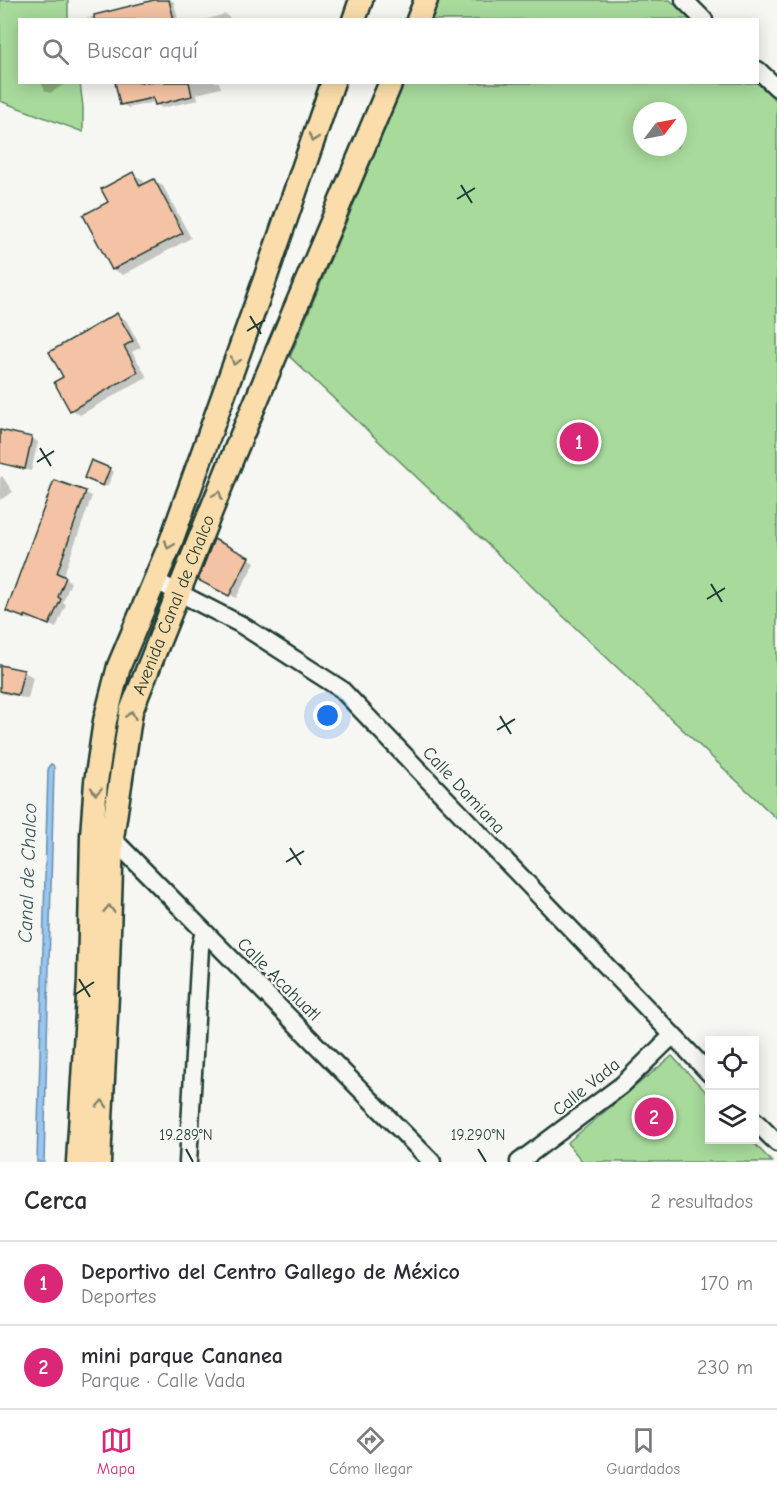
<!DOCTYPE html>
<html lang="es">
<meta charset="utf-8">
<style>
body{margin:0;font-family:"Comic Neue",sans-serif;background:#f7f7f7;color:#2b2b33}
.controls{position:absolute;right:18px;bottom:18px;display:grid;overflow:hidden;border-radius:0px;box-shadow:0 3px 15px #0003}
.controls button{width:54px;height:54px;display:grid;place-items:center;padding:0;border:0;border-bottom:2px solid #e1e1e2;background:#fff;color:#2b2b33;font:30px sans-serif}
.compass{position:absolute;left:633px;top:102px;width:54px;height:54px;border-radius:50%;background:#fff;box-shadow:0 3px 15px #0003;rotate:58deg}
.you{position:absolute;left:328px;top:716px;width:21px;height:21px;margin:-15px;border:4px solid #fff;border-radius:50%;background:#1a73e8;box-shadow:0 0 0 9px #1a73e833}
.badge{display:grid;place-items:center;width:39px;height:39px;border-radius:50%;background:#db2777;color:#fff;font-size:20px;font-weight:700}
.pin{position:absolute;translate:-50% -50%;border:3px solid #fff;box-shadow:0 2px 6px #0006}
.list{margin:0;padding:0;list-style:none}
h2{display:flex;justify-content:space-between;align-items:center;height:78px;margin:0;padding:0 24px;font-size:26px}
h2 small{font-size:20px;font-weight:400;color:#7c7c81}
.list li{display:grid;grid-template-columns:39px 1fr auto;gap:18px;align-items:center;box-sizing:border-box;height:84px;padding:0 24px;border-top:2px solid #e1e1e2}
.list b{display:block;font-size:22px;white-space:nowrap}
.list p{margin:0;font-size:20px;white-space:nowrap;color:#7c7c81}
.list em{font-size:20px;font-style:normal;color:#7c7c81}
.icon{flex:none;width:33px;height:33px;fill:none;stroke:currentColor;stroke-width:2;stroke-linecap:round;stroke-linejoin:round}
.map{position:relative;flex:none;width:777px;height:1162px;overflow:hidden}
.search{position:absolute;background:#fff;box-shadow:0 3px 15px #0003;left:18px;right:18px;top:18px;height:66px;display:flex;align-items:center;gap:15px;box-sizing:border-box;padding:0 21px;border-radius:0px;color:#7c7c81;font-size:22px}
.sheet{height:246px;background:#fff}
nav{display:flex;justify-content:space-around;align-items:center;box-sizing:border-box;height:84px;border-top:2px solid #e1e1e2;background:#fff;font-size:16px;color:#7c7c81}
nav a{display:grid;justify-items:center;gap:3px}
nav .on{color:#db2777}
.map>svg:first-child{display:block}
.green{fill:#a8da9c;stroke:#648c68;stroke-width:1.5;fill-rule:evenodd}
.water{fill:#98c5f2;stroke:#688fa6;stroke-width:1.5}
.shadow{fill:#0003}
.building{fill:#f4c2a4;stroke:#1f3d34;stroke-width:1.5}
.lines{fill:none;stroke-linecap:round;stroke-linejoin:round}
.minor-casing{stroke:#1f3d34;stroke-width:21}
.major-casing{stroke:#1f3d34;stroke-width:27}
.minor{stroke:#f6f6f2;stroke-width:16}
.major{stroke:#faddab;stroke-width:22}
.oneway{stroke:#82856a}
.ticks{fill:none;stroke:#1f3d34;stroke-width:2}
.labels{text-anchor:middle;stroke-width:4.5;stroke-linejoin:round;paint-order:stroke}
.street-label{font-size:18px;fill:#1f3d34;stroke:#f6f6f2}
.water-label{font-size:20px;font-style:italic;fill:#37585a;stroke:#f6f6f2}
.ticks-label{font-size:15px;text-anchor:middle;fill:#1f3d34;stroke:#f6f6f2;stroke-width:4.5;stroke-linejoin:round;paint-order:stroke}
</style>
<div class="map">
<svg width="777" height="1162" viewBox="0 0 777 1162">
<rect width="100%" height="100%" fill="#f6f6f2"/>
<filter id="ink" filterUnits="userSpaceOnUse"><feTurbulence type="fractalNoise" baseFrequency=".0167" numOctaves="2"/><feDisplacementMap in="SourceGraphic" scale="12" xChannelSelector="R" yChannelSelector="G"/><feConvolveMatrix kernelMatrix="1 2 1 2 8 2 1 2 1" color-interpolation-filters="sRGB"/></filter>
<g filter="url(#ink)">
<path class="green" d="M0 0H68V19L20 20V82L80 83 83 107V132L0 101Z
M438 0H670L690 19 430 20Z
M404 83H757L777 101V819L290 357ZM642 111H678V147H642Z
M672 1056 709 1095 710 1140H751L772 1162H583L567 1143Z"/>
<path class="water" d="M51 764 53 765 54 768 44 1162H37L48 770 49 766Z"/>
<path class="shadow" d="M160 0H171L174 2 178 20 85 19Z
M225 14 232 20H205Z
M41 82H68L50 93 45 91Z
M116 82H219L221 88 197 94 198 100 162 108 156 104 155 102 128 108 122 104Z
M133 174 142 179 146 185 154 181 163 186 191 238 123 275 113 269 85 216 110 203Z
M117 315 126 320 141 347 132 352 147 377 80 415 71 409 65 377Z
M0 431 32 438 38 442 31 471 0 464Z
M109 469 114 472 107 487 90 480Z
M2 476 13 492 0 500V478Z
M55 482 86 493 92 496 63 577 71 582 63 602 66 604 56 628 32 617 31 620 14 614Z
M248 558 255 562 236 598 200 579Z
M0 666 24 672 33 677 28 699 0 693Z"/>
<path class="building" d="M154 0H169L174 20H94V15Z
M115 82H189L192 96 155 105 153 98 120 105Z
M133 172 140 186 154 179 183 233 112 270 83 215 108 202 101 189Z
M117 313 133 341 124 346 138 372 70 411 54 382 63 377 49 352Z
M0 430 32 437 25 469 0 463Z
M91 460 110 468 103 486 84 478Z
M54 480 86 491 57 573 66 577 58 597 61 599 49 625 25 615V618L6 611Z
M214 539 249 557 229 596 198 580Z
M0 665 24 670 18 695 0 691Z"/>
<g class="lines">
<defs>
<path id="minor" d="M684 0 704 20
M758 70 777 88
M154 580 240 624 341 689 710 1074
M105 837 112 838 432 1162
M754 1120 777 1143
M188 1162 200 948 204 931
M519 1162 622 1085 672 1036"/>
<g id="major">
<path d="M354 20 361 0"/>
<path d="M418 20 426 0"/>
<path d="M78 1162 89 980 92 835 96 782 105 721 119 666 169 547 264 282 333 82"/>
<path id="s1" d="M99 1162 107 995 112 838 131 711 233 456 391 82"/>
</g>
</defs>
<use href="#minor" class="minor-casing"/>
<use href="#major" class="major-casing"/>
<use href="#minor" class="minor"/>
<use href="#major" class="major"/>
</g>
<defs><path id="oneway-chevron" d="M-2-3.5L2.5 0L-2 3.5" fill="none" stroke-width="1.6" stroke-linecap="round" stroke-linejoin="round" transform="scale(1.5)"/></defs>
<g class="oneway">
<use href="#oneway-chevron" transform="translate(313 138) rotate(109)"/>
<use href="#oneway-chevron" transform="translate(235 361) rotate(110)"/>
<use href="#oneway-chevron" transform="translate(218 495) rotate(-68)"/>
<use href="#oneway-chevron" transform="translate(169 545) rotate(111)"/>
<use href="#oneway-chevron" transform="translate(131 715) rotate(-78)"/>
<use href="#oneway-chevron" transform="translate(96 791) rotate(95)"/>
<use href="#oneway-chevron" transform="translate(109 909) rotate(-88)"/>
<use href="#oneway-chevron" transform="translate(102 1104) rotate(-87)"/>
</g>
</g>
<path class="ticks" d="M461 185 472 203M457 199 475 188M250 316 261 334M247 331 265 320M40 448 51 466M37 462 54 451M711 584 722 602M707 599 725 588M500 716 511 734M497 730 515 719M290 848 301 865M286 862 304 851M79 979 90 997M76 994 94 982M186 1149 193 1162M478 1149 486 1162"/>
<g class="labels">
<g class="street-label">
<text dy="6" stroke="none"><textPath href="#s1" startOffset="567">Avenida Canal de Chalco</textPath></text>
<text transform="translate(464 790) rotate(47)" y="6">Calle Damiana</text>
<text transform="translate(279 979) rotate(45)" y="6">Calle Acahuatl</text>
<text transform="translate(586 1087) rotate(-39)" y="6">Calle Vada</text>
</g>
<g class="water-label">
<text transform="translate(27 873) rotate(-88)" y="7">Canal de Chalco</text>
</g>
</g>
<g class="ticks-label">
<text x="186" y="1140">19.289°N</text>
<text x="478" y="1140">19.290°N</text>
</g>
</svg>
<div class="controls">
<button><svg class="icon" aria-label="locate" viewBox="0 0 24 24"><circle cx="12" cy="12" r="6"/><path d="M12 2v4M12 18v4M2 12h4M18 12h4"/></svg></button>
<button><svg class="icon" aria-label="layers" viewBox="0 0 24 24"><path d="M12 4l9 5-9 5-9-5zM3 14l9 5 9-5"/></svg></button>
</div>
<svg class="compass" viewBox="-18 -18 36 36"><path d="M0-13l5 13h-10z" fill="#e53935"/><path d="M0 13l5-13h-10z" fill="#7c7c81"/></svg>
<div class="you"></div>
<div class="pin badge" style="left:579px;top:442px">1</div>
<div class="pin badge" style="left:654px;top:1117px">2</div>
<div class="search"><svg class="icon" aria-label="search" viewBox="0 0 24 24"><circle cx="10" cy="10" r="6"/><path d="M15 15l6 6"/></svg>Buscar aquí</div>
</div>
<section class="sheet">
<h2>Cerca<small>2 resultados</small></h2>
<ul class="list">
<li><span class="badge">1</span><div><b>Deportivo del Centro Gallego de México</b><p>Deportes</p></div><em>170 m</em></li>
<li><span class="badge">2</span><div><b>mini parque Cananea</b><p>Parque · Calle Vada</p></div><em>230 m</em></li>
</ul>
</section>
<nav>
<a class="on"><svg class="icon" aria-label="map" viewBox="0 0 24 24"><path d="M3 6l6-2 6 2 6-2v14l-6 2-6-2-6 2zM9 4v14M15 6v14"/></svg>Mapa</a>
<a><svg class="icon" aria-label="directions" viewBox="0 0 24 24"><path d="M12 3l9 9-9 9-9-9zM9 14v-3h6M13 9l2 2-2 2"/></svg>Cómo llegar</a>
<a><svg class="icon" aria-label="saved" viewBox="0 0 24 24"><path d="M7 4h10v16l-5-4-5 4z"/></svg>Guardados</a>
</nav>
